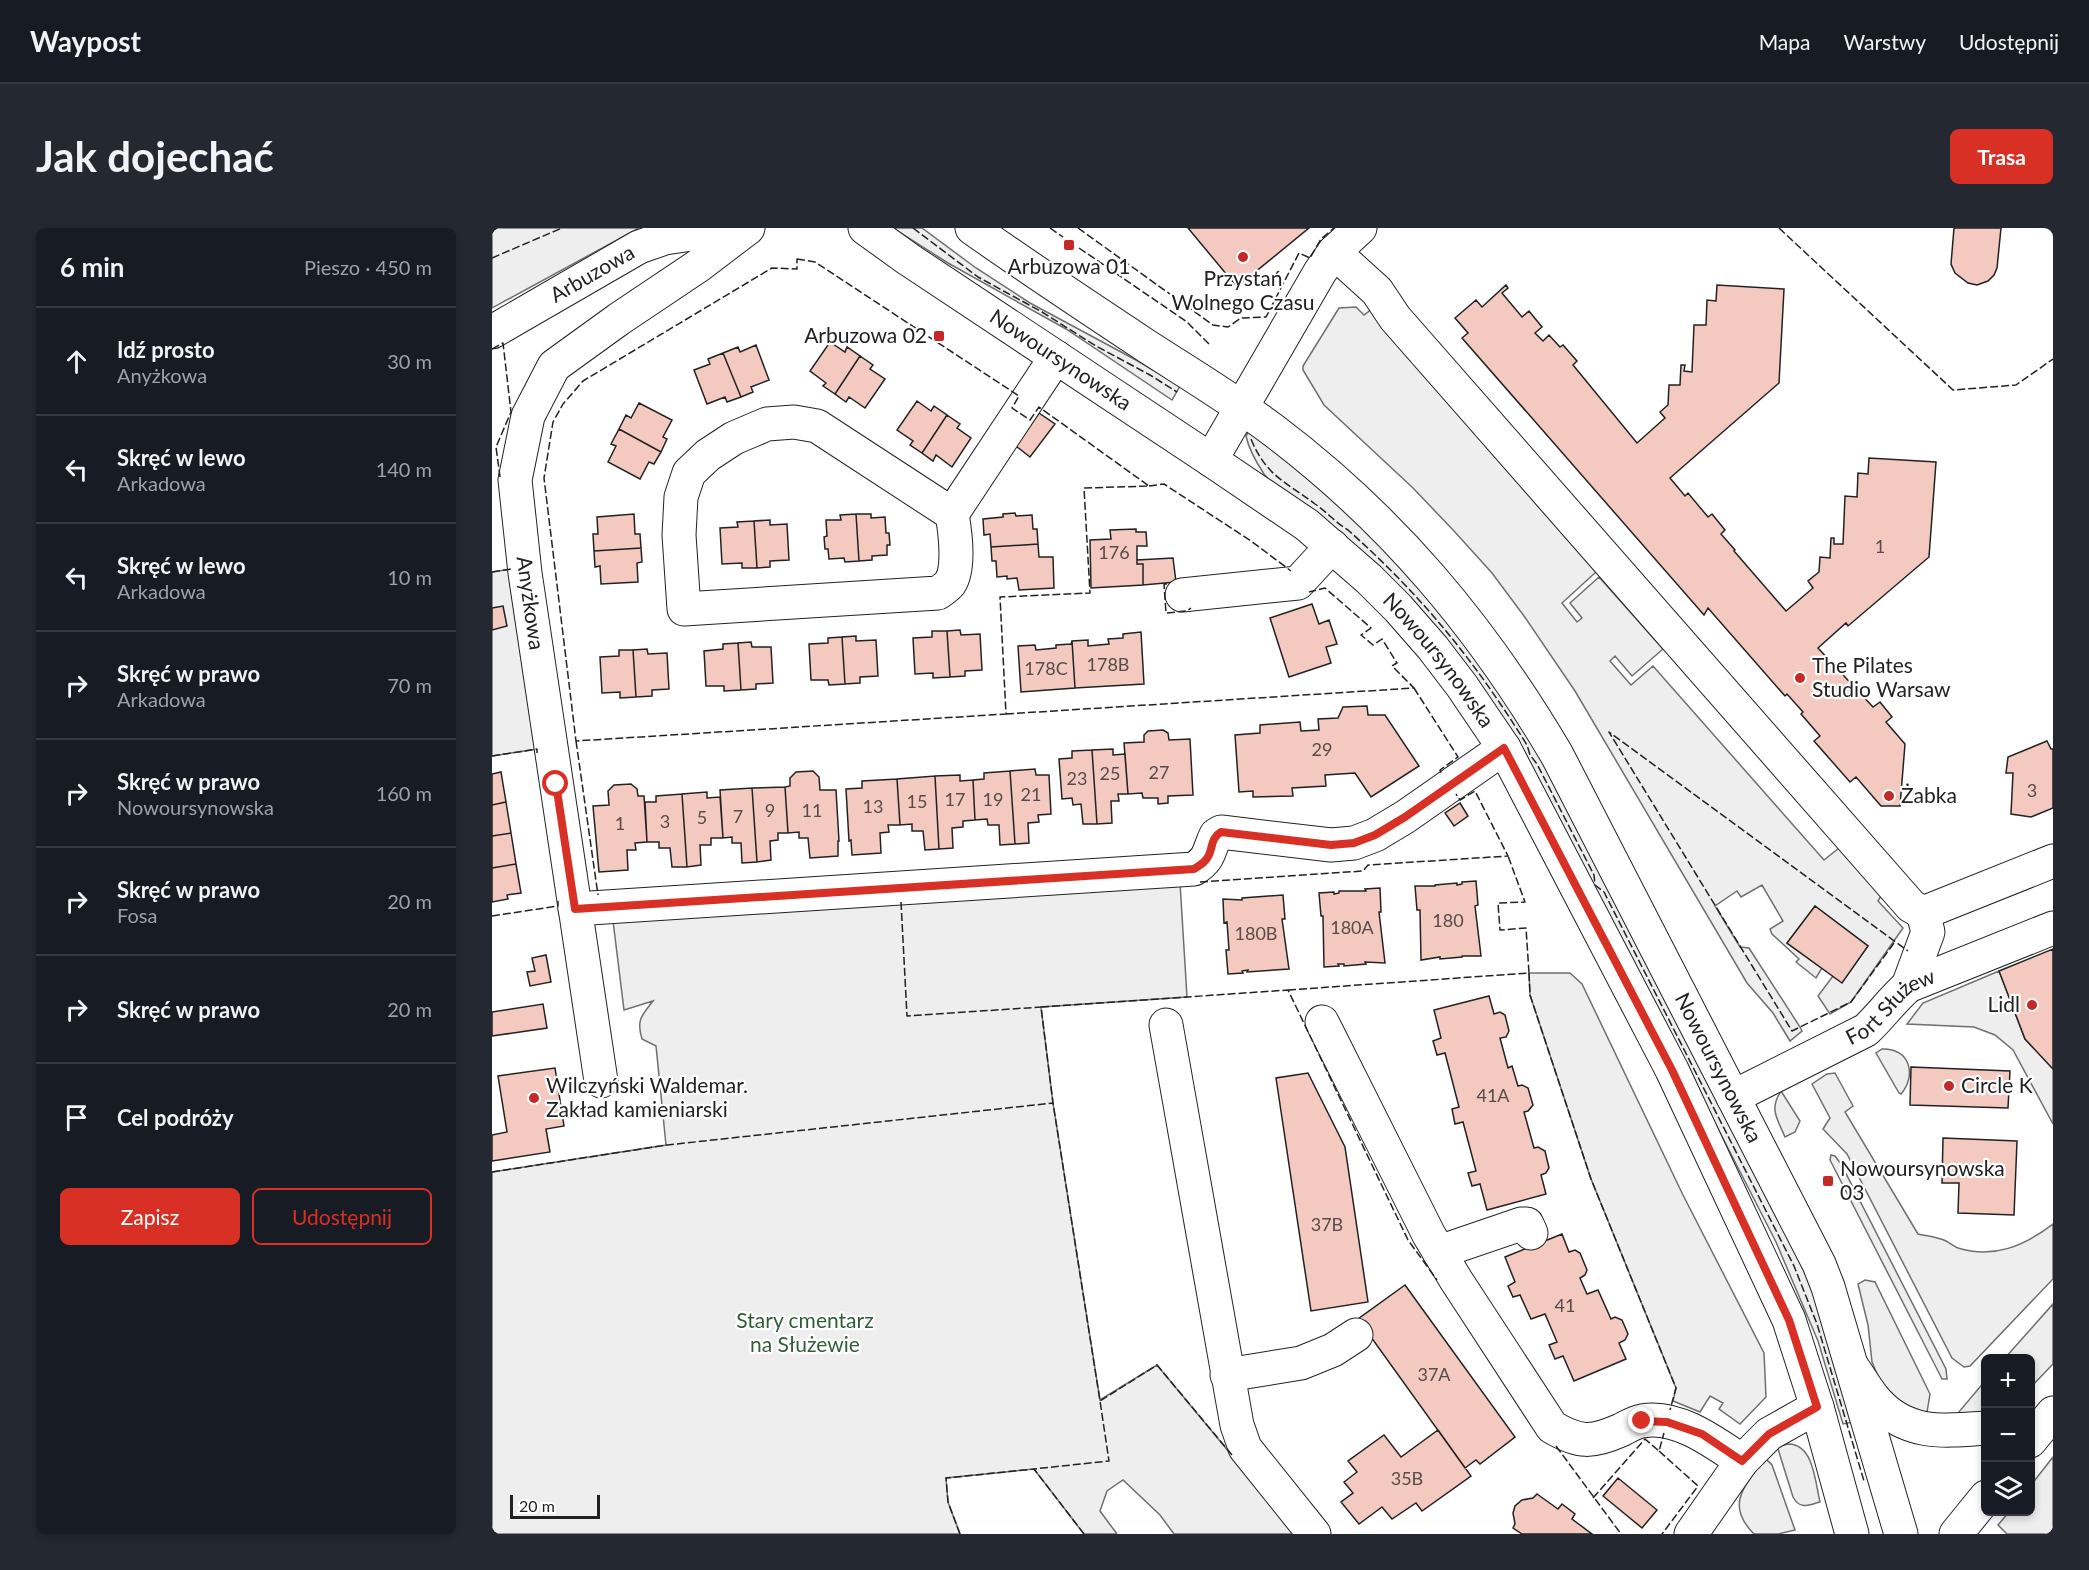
<!DOCTYPE html>
<html lang="pl">
<meta charset="utf-8">
<style>
body{margin:0;font-family:Lato,sans-serif;background:#242831;color:#f1f3f6}
.controls{position:absolute;right:18px;bottom:18px;display:grid;overflow:hidden;border-radius:9px;box-shadow:0 3px 9px #0003}
.controls button{width:54px;height:54px;display:grid;place-items:center;padding:0;border:0;border-bottom:2px solid #363941;background:#171b24;color:#f1f3f6;font:30px sans-serif}
.scale{position:absolute;left:18px;bottom:15px;width:90px;box-sizing:border-box;padding-left:6px;border:3px solid #222;border-top:0;font-size:16px;line-height:21px;white-space:nowrap;color:#222;-webkit-text-stroke:4px #fff;paint-order:stroke}
.stop{position:absolute;width:18px;height:18px;margin:-14px;border:4px solid #d93025;border-radius:50%;background:#fff}
.stop.end{background:#d93025;border-color:#fff;box-shadow:0 2px 6px #0008}
.list{margin:0;padding:0;list-style:none}
h2{display:flex;justify-content:space-between;align-items:center;height:78px;margin:0;padding:0 24px;font-size:26px}
h2 small{font-size:20px;font-weight:400;color:#9ea1a6}
.list li{display:grid;grid-template-columns:39px 1fr auto;gap:18px;align-items:center;box-sizing:border-box;height:108px;padding:0 24px;border-top:2px solid #363941}
.list b{display:block;font-size:22px;white-space:nowrap}
.list p{margin:0;font-size:20px;white-space:nowrap;color:#9ea1a6}
.list em{font-size:20px;font-style:normal;color:#9ea1a6}
.actions{display:flex;gap:12px;padding:18px 24px}
.actions a{flex:1;padding:14px 0;border:2px solid #d93025;border-radius:9px;text-align:center;font-size:21px;color:#d93025}
.actions .main{background:#d93025;color:#fff}
.icon{flex:none;width:33px;height:33px;fill:none;stroke:currentColor;stroke-width:2;stroke-linecap:round;stroke-linejoin:round}
.map{position:relative;flex:none;width:1561px;height:1306px;overflow:hidden;border-radius:9px}
header{display:flex;align-items:center;gap:36px;box-sizing:border-box;height:84px;padding:0 30px;background:#171b24;border-bottom:2px solid #363941}
header strong{font-size:28px}
nav{display:flex;gap:33px;margin-inline-start:auto;font-size:21px}
.intro{display:flex;align-items:center;justify-content:space-between;box-sizing:border-box;height:144px;padding:0 36px}
h1{margin:0;font-size:42px}
.button{padding:15px 27px;border-radius:9px;background:#d93025;color:#fff;font-size:21px;font-weight:700}
main{display:flex;gap:36px;padding:0 36px}
aside{flex:1;background:#171b24;border-radius:9px;box-shadow:0 3px 9px #0003}
.map>svg:first-child{display:block}
.green{fill:#eee;stroke:#6f6f6f;stroke-width:1.5}
.building{fill:#f3c9c0;stroke:#222;stroke-width:1.5}
.lines{fill:none;stroke-linecap:round;stroke-linejoin:round}
.minor-casing{stroke:#222;stroke-width:35}
.major-casing{stroke:#222;stroke-width:35}
.minor{stroke:#fff;stroke-width:33}
.major{stroke:#fff;stroke-width:33}
.fence{stroke:#222;stroke-width:1.5;stroke-dasharray:8 3;stroke-linecap:butt}
.route{stroke:#d93025;stroke-width:8}
.poi-dot{fill:#c62828;stroke:#fff;stroke-width:2}
.labels{text-anchor:middle;stroke-width:4.5;stroke-linejoin:round;paint-order:stroke}
.number-label{font-size:18px;fill:#564c4a}
.poi-label{font-size:21px;fill:#222;stroke:#fff;text-anchor:start}
.street-label{font-size:21px;fill:#222;stroke:#fff}
.park-label{font-size:21px;fill:#2f5e38;stroke:#fff}
</style>
<header>
<strong>Waypost</strong>
<nav><a>Mapa</a><a>Warstwy</a><a>Udostępnij</a></nav>
</header>
<div class="intro"><h1>Jak dojechać</h1><a class="button">Trasa</a></div>
<main>
<aside>
<h2>6 min<small>Pieszo · 450 m</small></h2>
<ul class="list">
<li><svg class="icon" aria-label="ahead" viewBox="0 0 24 24"><path d="M12 20V5M6 11l6-6 6 6"/></svg><div><b>Idź prosto</b><p>Anyżkowa</p></div><em>30 m</em></li>
<li><svg class="icon" aria-label="left" viewBox="0 0 24 24"><path d="M17 20v-9H6M10 6l-5 5 5 5"/></svg><div><b>Skręć w lewo</b><p>Arkadowa</p></div><em>140 m</em></li>
<li><svg class="icon" aria-label="left" viewBox="0 0 24 24"><path d="M17 20v-9H6M10 6l-5 5 5 5"/></svg><div><b>Skręć w lewo</b><p>Arkadowa</p></div><em>10 m</em></li>
<li><svg class="icon" aria-label="right" viewBox="0 0 24 24"><path d="M7 20v-9h11M14 6l5 5-5 5"/></svg><div><b>Skręć w prawo</b><p>Arkadowa</p></div><em>70 m</em></li>
<li><svg class="icon" aria-label="right" viewBox="0 0 24 24"><path d="M7 20v-9h11M14 6l5 5-5 5"/></svg><div><b>Skręć w prawo</b><p>Nowoursynowska</p></div><em>160 m</em></li>
<li><svg class="icon" aria-label="right" viewBox="0 0 24 24"><path d="M7 20v-9h11M14 6l5 5-5 5"/></svg><div><b>Skręć w prawo</b><p>Fosa</p></div><em>20 m</em></li>
<li><svg class="icon" aria-label="right" viewBox="0 0 24 24"><path d="M7 20v-9h11M14 6l5 5-5 5"/></svg><div><b>Skręć w prawo</b></div><em>20 m</em></li>
<li><svg class="icon" aria-label="arrive" viewBox="0 0 24 24"><path d="M6 21V4h12l-3 4 3 4H6"/></svg><div><b>Cel podróży</b></div></li>
</ul>
<div class="actions"><a class="main">Zapisz</a><a>Udostępnij</a></div>
</aside>
<div class="map">
<svg width="1561" height="1306" viewBox="0 0 1561 1306">
<rect width="100%" height="100%" fill="#fff"/>
<path class="green" d="M0 0H147L0 80Z
M401 0H430L484 40 538 75 644 132 688 158 680 172 574 101 456 35Z
M864 79 872 87 880 81 890 100 1104 344 1070 375 1085 394 1090 390 1078 375 1107 349 1171 421 1140 448 1123 428 1118 433 1139 457 1161 438 1332 632 1347 620 1389 668 1386 673 1411 700 1359 774 1338 786 1326 768 1341 748 1350 754 1376 718 1323 678 1295 715 1330 740 1324 750 1304 734 1307 731 1280 706 1278 701 1291 693 1270 657 1249 669 1245 663 1223 678 1248 719 1257 720 1308 799 1310 803 1298 813 1281 785 1255 755 1083 463 1032 388 1000 345 962 303 921 260 832 177 811 142V138L847 80Z
M757 203C780 221 804 238 825 257 924 346 1001 444 1065 559L1320 1058 1361 1194 1351 1196 1326 1113 1284 1014 1070 596 772 246C764 234 757 222 754 208Z
M19 341 45 521 0 528V344Z
M688 655 695 769 549 779 561 875 608 1172 665 1137 805 1306H682L668 1287 631 1252 615 1263 608 1283 625 1306H592L542 1241 454 1250 456 1274 468 1306H0V944L174 917 164 818 150 811C144 792 150 787 161 773L132 782 121 693Z
M1507 743 1533 811 1561 841V896L1521 822 1503 807 1482 799 1415 796 1431 775Z
M1037 745H1078L1090 756 1191 967 1272 1125 1274 1169 1248 1196 1227 1181 1231 1175 1218 1168 1208 1184 1181 1173 1184 1160 1099 951 1038 767Z
M1390 821C1418 820 1425 847 1409 866L1407 865 1384 825Z
M1343 845 1361 878 1353 884 1426 1006C1435 1008 1446 1009 1454 1013 1458 1015 1461 1018 1466 1020 1502 1031 1532 1018 1561 996V1051L1478 1138 1472 1139 1460 1130 1355 926 1331 901 1338 890 1320 856 1335 846Z
M1289 863 1308 893 1303 904 1293 909C1285 890 1277 881 1289 863Z
M1339 927 1343 928 1349 936 1454 1141 1455 1151H1450L1448 1147 1338 932Z
M1373 1052 1383 1054 1438 1166 1434 1190 1411 1177 1388 1153 1380 1134 1376 1097 1366 1056Z
M1561 1076V1136L1539 1159 1538 1130H1513Z
M1493 1153V1186L1464 1193 1466 1185Z
M1297 1216C1322 1217 1323 1254 1328 1274 1316 1277 1308 1282 1301 1269L1286 1221V1218Z
M1561 1229V1306H1515L1506 1297 1517 1284H1538L1539 1257Z
M1273 1230 1280 1237 1303 1302 1286 1306H1262C1232 1276 1254 1257 1273 1230Z"/>
<path class="building" d="M696 0H817L745 59Z
M1462 0H1509L1505 40 1502 47 1496 53 1485 57 1476 55 1463 45 1459 36Z
M1014 57 1016 60 1010 65 1030 89 1037 83 1050 99 1043 105 1051 113 1057 107 1068 119 1071 117 1085 133 1081 137 1145 215 1173 190 1168 184 1176 177 1177 157H1188L1189 137H1193L1192 143 1200 144 1202 97H1214L1215 72 1224 73 1225 57 1292 61 1287 155 1178 250 1193 268 1196 265 1216 289 1220 286 1233 302 1229 306 1243 322 1242 323 1294 383 1321 360 1316 353 1327 344 1328 329 1338 330 1339 310H1342V316H1351L1353 268 1365 269 1366 245 1376 246 1377 230 1444 234 1437 329 1356 398 1354 395 1326 420 1381 479 1388 474 1400 489 1394 494 1413 516 1408 578H1389L1364 549 1358 554 1322 513 1328 508 1309 486 1311 484 1295 466 1293 468 1216 380 1212 387 970 110 976 105 963 90 984 72 990 79Z
M338 114 353 124 355 119 368 128 343 166 331 158 334 155 318 143Z
M264 117 277 152 259 159 261 164 249 169 231 125 246 119 248 124Z
M231 125 249 169 235 174 233 169 215 176 202 142 218 136 216 131Z
M368 128 381 137 378 141 393 151 373 180 357 169 354 174 343 166Z
M425 173 439 183 442 178 455 187 430 225 418 217 421 213 405 202Z
M147 175 180 192 171 209 175 211 169 224 127 201 134 187 139 190Z
M547 185 563 196 538 229 524 218Z
M455 187 468 196 465 200 479 210 460 239 444 227 441 233 430 225Z
M127 201 169 224 162 236 157 234 148 251 116 234 124 218 119 216Z
M523 285 524 288 540 287 541 301H545L546 316 499 319 498 306 492 307 491 291 511 289V286Z
M142 286 143 306H148L149 320 102 323 101 306H106L105 289Z
M364 286 367 333 353 334 352 330 337 331 336 321H333L332 309 335 308 334 292H349L348 287Z
M364 286H379V290L393 289 394 305H397L398 317H395V327L380 328V332L367 333Z
M278 292V297L295 296 297 332 278 333V339L265 340 262 293Z
M262 293 265 340H250V335L230 336 228 300 246 299 245 294Z
M644 301V304H654L655 318H645V336H651V357L599 360 598 312 619 311 618 302Z
M546 316 547 329H561L562 360 527 362 525 350 515 351V348L505 349 504 333H500L499 319Z
M149 320 150 334 145 335 146 354 109 356 108 338 103 339 102 323Z
M681 330 684 354 651 357V336H645V332Z
M820 376 827 396 837 392 845 416 834 419 839 435 797 449 778 390Z
M11 378 15 398 0 402V380Z
M468 402 469 407 488 406 490 442 473 443V448L458 449 455 403Z
M440 403H455L458 449 441 450V445L423 446 421 410 440 409Z
M649 404 652 456 583 460 580 413 596 412V418L617 416 616 411 631 410V406Z
M364 408V413L384 412 386 448 368 449V455L353 456 350 409Z
M350 409 353 456 337 457 336 452H319L317 416 336 415V410Z
M580 413 583 460 529 464 526 418 543 417 544 422 564 420V417L579 416Z
M259 414 260 419H279L281 455 264 456V461L249 462 246 415Z
M246 415 249 462 232 463V458H214L212 423 231 421V416Z
M155 421 156 426 175 425 177 461 160 462V468L144 469 141 422Z
M127 422H141L144 469 128 470V464L110 465 108 429 127 428Z
M875 478 876 487H893L927 538 879 569 863 545 833 547 834 558 800 560 801 568 761 569V563L747 564 743 507 768 505V497L808 494 809 503 827 502 826 491 846 490 851 479Z
M671 502 676 505 677 512 698 511 701 567 676 568V575L666 576V570H651L650 565 636 566 632 515 652 514V507L656 503Z
M1555 513 1559 521H1561V580L1539 589 1519 586 1521 545H1514L1516 529Z
M621 521V527L633 526 636 566H626L627 573H619L620 595 605 596 600 522Z
M600 522 605 596H591L589 576 581 577 580 570 570 571 567 531 580 530V523Z
M543 541 544 547H557L559 586 546 587 547 594 536 595 537 615 523 616 518 543Z
M321 543 327 549 328 562H344L347 613H346V628L318 630 316 610H307V604L296 605 293 559 298 558V550L304 544Z
M518 543 523 616 508 617 507 597H496L495 591 483 592 481 552 492 551V545Z
M9 544 14 574 0 577V546Z
M468 547V553L481 552 483 592 471 593V599L460 600 461 620 447 621 443 548Z
M443 548 447 621 433 622 431 603H420V596L408 597 405 551Z
M405 551 408 597H396L397 604 388 605 389 625 360 627 359 612 357 613 354 561 370 560V553Z
M139 556 145 561 146 568H152L155 614 143 615 144 622H135L136 642 107 644 101 578 117 577 116 563 122 557Z
M293 559 296 605H286V612L278 613 279 632 265 634 260 560Z
M260 560 265 634 250 635 249 615H240V609L231 610 228 562Z
M215 564V570L228 569 231 610H219V617H208L209 637 195 639 190 566Z
M190 566 195 639H180L178 620H167V614H155L153 574H164V568Z
M14 574 19 605 0 608V577Z
M968 575 976 588 962 598 953 585Z
M19 605 24 636 0 640V608Z
M24 636 29 665 15 667 16 671 0 674V640Z
M984 653 986 677 983 678 989 728H970V729L948 731V729L929 732 928 682H925L923 658H943V657L965 655V657L970 656V654Z
M888 660 889 684H887L893 735 873 734 874 736 852 738V736H846L847 738 832 739 831 688H829L827 665 842 664V666L847 665V663H874L873 661Z
M791 667 793 691H790L797 741 755 744 756 742 750 743 751 745 736 746 734 722H737L735 694 732 695 731 671 750 672V670Z
M1323 678 1376 718 1350 755 1295 715Z
M1561 721V841L1533 811 1507 743Z
M54 727 59 754 38 758 35 744 43 743 40 730Z
M997 768 1002 786 1008 784 1013 787 1017 803 1014 809 1008 810 1016 840 1020 838 1026 858 1030 857 1036 860 1041 877 1036 883 1032 884 1042 920 1046 919 1053 923 1057 940 1054 945 1049 947 1054 966 995 982 988 956 980 958 976 945 984 943 971 894 963 896 960 881 967 879 953 825 945 827 941 813 949 810 942 782Z
M51 776 55 800 0 808V784Z
M1419 839 1518 843 1516 880 1418 877Z
M63 840 72 898 54 901 58 924 0 933V907L15 904 6 848Z
M816 845 853 919 876 1074 819 1083 784 850Z
M1451 910 1525 913 1522 987 1466 985 1467 955H1450Z
M1070 1006 1077 1024 1083 1022 1088 1025 1095 1042 1093 1047 1088 1050 1095 1066 1106 1062 1119 1091 1123 1089 1130 1092 1136 1106 1133 1112 1127 1115 1134 1131 1082 1153 1071 1128 1063 1131 1057 1117 1065 1114 1053 1086 1039 1091 1028 1067 1021 1069 1016 1058 1023 1054 1013 1029Z
M913 1057 1023 1209 988 1236 984 1232 973 1240 866 1091Z
M946 1202 979 1248 930 1283 924 1275 900 1291 890 1279 867 1296 849 1274 861 1265 852 1254 865 1244 856 1233 892 1207 909 1229Z
M1126 1250 1165 1282 1150 1300 1111 1268Z
M1045 1266 1066 1281 1070 1276 1083 1286 1080 1291 1100 1306H1030L1021 1300 1023 1296 1021 1285 1023 1278 1030 1272 1041 1270Z"/>
<g class="lines">
<defs>
<g id="minor">
<path id="s1" d="M373 0 416 31 719 232 815 297 877 351 906 380 941 420 970 458 1012 520 1180 842 1297 1092 1325 1179 1360 1306"/>
<path id="s2" d="M480 0C538 41 597 80 656 119 698 146 741 172 781 202 900 292 989 398 1065 527L1327 1036 1336 1059 1409 1306"/>
<path d="M842 24 885 63 903 90 1419 678 1431 685 1561 633"/>
<path id="s3" d="M0 104 147 19 173 10 240 0"/>
<path d="M302 194 325 198 460 286C463 303 468 340 458 355 455 359 450 362 446 365L192 381 187 307 189 269 197 245 216 227 242 210 275 196Z"/>
<path d="M719 232 828 44 842 24 868 0"/>
<path d="M460 286 564 129"/>
<path d="M690 367 806 355 840 318"/>
<path d="M83 681 702 641C719 630 716 623 724 607L729 604 839 617 862 615 883 607 913 589 1012 520"/>
<path d="M1416 758 1436 704 1431 685"/>
<path d="M830 794 937 1007 964 1052 1060 1199C1087 1215 1100 1215 1129 1202 1135 1199 1143 1194 1150 1193 1185 1186 1223 1215 1250 1233"/>
<path d="M674 797 745 1197 753 1220 822 1306"/>
<path d="M109 853 33 345 23 252 36 188 62 138 127 91 206 38 256 0"/>
<path id="s4" d="M1241 869 1374 802C1389 788 1400 772 1416 758L1561 700"/>
<path d="M947 1024 1029 996H1035L1039 1005"/>
<path d="M735 1147 809 1135 841 1122 864 1107"/>
<path d="M1199 1306 1250 1233 1277 1206 1325 1179"/>
</g>
<path id="major" d="M1361 1140C1369 1151 1376 1164 1385 1174 1416 1208 1453 1203 1494 1200
M1538 1213 1561 1185
M1464 1306 1494 1269"/>
</defs>
<use href="#minor" class="minor-casing"/>
<use href="#major" class="major-casing"/>
<use href="#minor" class="minor"/>
<use href="#major" class="major"/>
<path class="fence" d="M421 0 486 49 550 84 604 118 658 147 685 164
M558 0 571 9
M586 0 721 97 736 99 749 90 774 89 807 25 818 30 829 11 842 0
M1287 0 1461 162 1524 157 1561 131
M587 20 695 94 717 116
M0 30 70 0
M305 31 323 34 527 168 520 180 538 192 547 179 657 258 592 260 598 365 508 369 514 486 84 513 52 250 61 194 71 176 91 153 280 40 305 41Z
M0 121 11 115 19 184 4 219 8 249
M759 211C774 248 794 254 823 276 835 284 844 295 856 302 930 368 983 433 1035 517L1038 527 1045 536 1102 647 1103 657 1112 664 1302 1038 1325 1096 1372 1253
M657 258 672 256 759 313 799 343
M0 344 19 341
M675 356H672L674 385 695 383 699 380
M922 460 966 529 948 542 950 547
M514 486 922 460 900 438 905 435 890 411 881 417 869 407 879 400 833 360 817 364
M84 513 106 667
M0 528 45 521V525
M708 654 871 643 876 637 1016 628 983 563 968 572 964 566
M409 674 415 788 549 779
M0 688 66 678V673
M1402 715 1359 774 1300 803 1117 504 1416 723
M1037 745 1038 767 1099 951 1184 1160 1178 1182
M796 762 1037 745 1034 700 1008 702 1006 675 1033 674 1016 628
M0 944 175 917 561 875
M1064 1218 1129 1306
M1167 1223 1206 1258 1170 1306
M740 1227 665 1137 608 1173 561 875 549 779 796 762 916 1012 945 1052
M1101 1270 1153 1211 1167 1223 1172 1205
M468 1306 456 1274 454 1250 542 1241
M592 1306 542 1241 617 1233 608 1173"/>
</g>
<g class="lines">
<path class="route" d="M64 556 83 681 702 641C708 637 714 634 717 627 721 618 719 610 729 604L839 617 862 615 883 607 913 589 1012 520 1180 842 1297 1092 1325 1179 1277 1206 1250 1233 1210 1206 1175 1194 1150 1193"/>
</g>
<g class="poi-dot">
<rect x="571" y="11" width="12" height="12" rx="3"/>
<circle cx="751" cy="29" r="6"/>
<rect x="441" y="102" width="12" height="12" rx="3"/>
<circle cx="1308" cy="450" r="6"/>
<circle cx="1397" cy="568" r="6"/>
<circle cx="1540" cy="777" r="6"/>
<circle cx="1457" cy="858" r="6"/>
<circle cx="42" cy="870" r="6"/>
<rect x="1330" y="947" width="12" height="12" rx="3"/>
</g>
<g class="labels">
<g class="number-label">
<text x="1388" y="325">1</text>
<text x="622" y="331">176</text>
<text x="616" y="443">178B</text>
<text x="554" y="447">178C</text>
<text x="830" y="528">29</text>
<text x="667" y="551">27</text>
<text x="618" y="552">25</text>
<text x="585" y="557">23</text>
<text x="1540" y="569">3</text>
<text x="539" y="573">21</text>
<text x="463" y="578">17</text>
<text x="501" y="578">19</text>
<text x="425" y="580">15</text>
<text x="381" y="585">13</text>
<text x="278" y="589">9</text>
<text x="320" y="589">11</text>
<text x="246" y="595">7</text>
<text x="210" y="596">5</text>
<text x="173" y="600">3</text>
<text x="128" y="602">1</text>
<text x="956" y="699">180</text>
<text x="860" y="706">180A</text>
<text x="764" y="712">180B</text>
<text x="1001" y="874">41A</text>
<text x="835" y="1003">37B</text>
<text x="1073" y="1084">41</text>
<text x="942" y="1153">37A</text>
<text x="915" y="1257">35B</text>
</g>
<g class="poi-label">
<text x="577" y="46" text-anchor="middle">Arbuzowa 01</text>
<text x="751" y="58" text-anchor="middle">Przystań<tspan x="751" dy="24">Wolnego Czasu</tspan></text>
<text x="435" y="115" text-anchor="end">Arbuzowa 02</text>
<text x="1320" y="445">The Pilates<tspan x="1320" dy="24">Studio Warsaw</tspan></text>
<text x="1409" y="575">Żabka</text>
<text x="1528" y="784" text-anchor="end">Lidl</text>
<text x="54" y="865">Wilczyński Waldemar.<tspan x="54" dy="24">Zakład kamieniarski</tspan></text>
<text x="1469" y="865">Circle K</text>
<text x="1348" y="948">Nowoursynowska<tspan x="1348" dy="24">03</tspan></text>
</g>
<g class="street-label">
<text dy="7" stroke="none"><textPath href="#s3" startOffset="116">Arbuzowa</textPath></text>
<text dy="7" stroke="none"><textPath href="#s1" startOffset="236">Nowoursynowska</textPath></text>
<text transform="translate(38 375) rotate(82)" y="7">Anyżkowa</text>
<text dy="7" stroke="none"><textPath href="#s1" startOffset="722">Nowoursynowska</textPath></text>
<text dy="7" stroke="none"><textPath href="#s4" startOffset="183">Fort Służew</textPath></text>
<text dy="7" stroke="none"><textPath href="#s2" startOffset="1149">Nowoursynowska</textPath></text>
</g>
<g class="park-label">
<text x="313" y="1100">Stary cmentarz<tspan x="313" dy="24">na Służewie</tspan></text>
</g>
</g>
</svg>
<div class="controls">
<button>+</button>
<button>−</button>
<button><svg class="icon" aria-label="layers" viewBox="0 0 24 24"><path d="M12 4l9 5-9 5-9-5zM3 14l9 5 9-5"/></svg></button>
</div>
<div class="scale">20 m</div>
<div class="stop" style="left:64px;top:556px"></div>
<div class="stop end" style="left:1150px;top:1193px"></div>
</div>
</main>
